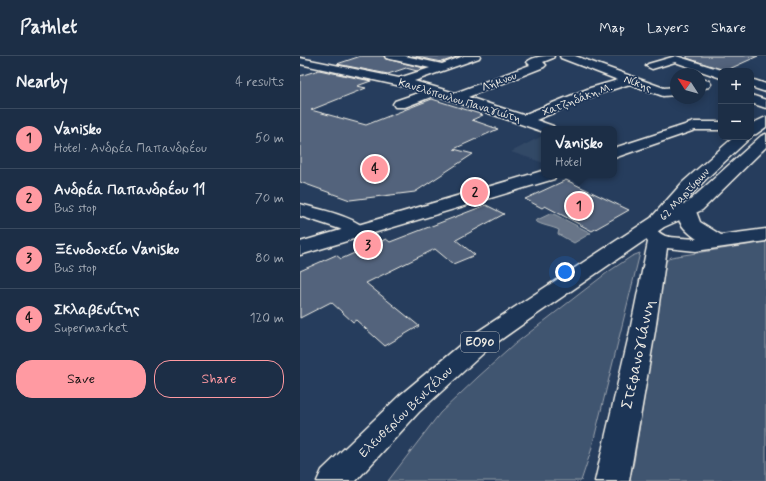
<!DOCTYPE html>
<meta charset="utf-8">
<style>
body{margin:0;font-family:Mynerve,sans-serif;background:#25364d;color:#f1f3f6}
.controls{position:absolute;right:12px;top:12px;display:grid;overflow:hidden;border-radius:8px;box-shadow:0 2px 10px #0003}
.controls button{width:36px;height:36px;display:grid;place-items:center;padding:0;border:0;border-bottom:1px solid #3a4a5f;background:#1c2e46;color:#f1f3f6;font:20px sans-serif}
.compass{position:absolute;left:370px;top:12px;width:36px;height:36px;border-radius:50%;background:#1c2e46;box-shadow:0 2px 10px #0003;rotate:306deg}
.you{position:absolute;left:265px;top:216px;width:14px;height:14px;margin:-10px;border:3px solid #fff;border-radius:50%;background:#1a73e8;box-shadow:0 0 0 6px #1a73e833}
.badge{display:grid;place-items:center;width:26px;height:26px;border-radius:50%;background:#ff9aa2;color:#111;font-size:13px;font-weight:700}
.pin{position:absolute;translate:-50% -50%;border:2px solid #fff;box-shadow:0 1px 4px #0006}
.popup{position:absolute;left:241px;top:70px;width:76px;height:52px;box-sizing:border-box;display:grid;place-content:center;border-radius:8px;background:#1c2e46;filter:drop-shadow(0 1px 3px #0005);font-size:13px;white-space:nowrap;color:#a0a8b3}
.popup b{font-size:15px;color:#f1f3f6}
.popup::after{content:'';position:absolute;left:50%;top:100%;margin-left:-8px;border:8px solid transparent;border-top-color:#1c2e46}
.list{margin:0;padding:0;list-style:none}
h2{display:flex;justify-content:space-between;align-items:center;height:52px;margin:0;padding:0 16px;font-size:17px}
h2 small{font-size:13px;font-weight:400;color:#a0a8b3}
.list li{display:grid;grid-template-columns:26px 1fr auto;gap:12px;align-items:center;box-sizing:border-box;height:60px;padding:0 16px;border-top:1px solid #3a4a5f}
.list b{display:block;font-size:15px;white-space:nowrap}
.list p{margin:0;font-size:13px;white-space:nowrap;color:#a0a8b3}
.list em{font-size:13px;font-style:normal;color:#a0a8b3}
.actions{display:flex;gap:8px;padding:12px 16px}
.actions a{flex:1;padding:9px 0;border:1px solid #ff9aa2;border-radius:16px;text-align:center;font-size:14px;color:#ff9aa2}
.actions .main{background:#ff9aa2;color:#111}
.map{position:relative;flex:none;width:466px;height:425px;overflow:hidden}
header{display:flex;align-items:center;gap:24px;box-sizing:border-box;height:56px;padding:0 20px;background:#1c2e46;border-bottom:1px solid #3a4a5f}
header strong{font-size:19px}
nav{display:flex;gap:22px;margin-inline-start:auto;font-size:14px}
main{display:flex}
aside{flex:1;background:#1c2e46}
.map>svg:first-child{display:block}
.built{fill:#334966}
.green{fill:#40546f;stroke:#9aa2ac}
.water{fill:#677588;stroke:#9fa7ae}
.building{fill:#52647b;stroke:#f4f1e8}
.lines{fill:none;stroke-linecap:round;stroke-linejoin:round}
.minor-casing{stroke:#f4f1e8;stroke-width:3}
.major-casing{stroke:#f4f1e8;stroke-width:3}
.minor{fill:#1d3557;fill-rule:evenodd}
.major{fill:#1d3557;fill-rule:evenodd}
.labels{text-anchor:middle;stroke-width:3.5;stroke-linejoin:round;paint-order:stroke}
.far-street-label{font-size:11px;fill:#f4f1e8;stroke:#1d3557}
.shield{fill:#1d3557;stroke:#b4b9bc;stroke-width:1}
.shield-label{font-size:12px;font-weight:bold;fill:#f4f1e8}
.street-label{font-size:13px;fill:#f4f1e8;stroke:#1d3557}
.near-street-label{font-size:16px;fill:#f4f1e8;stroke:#1d3557}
</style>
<header>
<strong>Pathlet</strong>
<nav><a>Map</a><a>Layers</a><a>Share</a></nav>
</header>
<main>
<aside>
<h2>Nearby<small>4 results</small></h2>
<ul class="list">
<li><span class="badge">1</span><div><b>Vanisko</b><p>Hotel · Ανδρέα Παπανδρέου</p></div><em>50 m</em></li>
<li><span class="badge">2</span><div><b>Ανδρέα Παπανδρέου 11</b><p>Bus stop</p></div><em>70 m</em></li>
<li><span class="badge">3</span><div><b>Ξενοδοχείο Vanisko</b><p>Bus stop</p></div><em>80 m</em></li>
<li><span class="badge">4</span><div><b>Σκλαβενίτης</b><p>Supermarket</p></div><em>120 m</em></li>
</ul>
<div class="actions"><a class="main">Save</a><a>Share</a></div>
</aside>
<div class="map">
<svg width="466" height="425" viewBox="0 0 466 425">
<rect width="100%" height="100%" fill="#263d5d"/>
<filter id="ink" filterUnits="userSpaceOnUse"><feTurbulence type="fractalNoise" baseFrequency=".025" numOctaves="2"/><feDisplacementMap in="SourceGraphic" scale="8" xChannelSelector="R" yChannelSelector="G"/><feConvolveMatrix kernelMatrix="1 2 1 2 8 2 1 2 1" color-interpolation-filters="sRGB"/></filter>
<g filter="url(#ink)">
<path class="built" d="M244 79V107L211 96Z"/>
<path class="green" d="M466 186V425H329L334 406 365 206 371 201Z
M340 197 291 395 281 425H88L140 357 178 321 216 287 278 239 308 216 332 200Z"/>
<path class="water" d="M252 157 291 177 274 187 258 178 259 174C251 170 243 170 235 165Z"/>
<path class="building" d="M61 0H84L86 3 124 12 117 15 106 12 88 18 37 8Z
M112 0H160L142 6Z
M387 0H458L425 15 387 2Z
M19 14 71 25 57 30 66 32 11 54 66 69 132 43 183 59 172 64 198 73 154 93 173 98 115 136 50 144 0 126V20Z
M266 124 329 154 292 175 245 150 242 152 225 143Z
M186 149 204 158 156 184 175 199 153 208 135 193 66 227 119 270 85 290 56 264 53 266 31 246 0 262V215L36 199 41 203 86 183 90 186Z"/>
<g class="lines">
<defs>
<path id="minor" d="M85 0H105L142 8 164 0H180L179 2 114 25 155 37 230 9 227 6C234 0 245 0 254 0L253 2 243 6 246 9 244 11 168 41 223 59 290 32 318 24 261 2 260 0H275L364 32 376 31V39L363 40 330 28 298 38 236 64 253 70 255 73H244V76L136 39 105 51H95L93 48 95 45 124 35 0 8V2L99 22 130 12 86 2Z
M376 0 424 15H421V22L375 6 352 13 346 10 348 8Z
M451 23 466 28V36L451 31Z
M405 24 409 25 411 28 409 31 400 33V25Z
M451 39 466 44V52L451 47Z
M0 148C18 153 58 161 68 176L65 180 58 182 51 180 40 173 0 160Z
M387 148 394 150 400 166 421 179 466 173V185L396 195 367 192 355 275 329 425H295L330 275 348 186 337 174 340 170C357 166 353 175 365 180 372 182 389 182 397 183 387 176 372 163 380 150Z"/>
<path id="major" d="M466 61V71L456 78 451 79V68Z
M394 66H421V74H395L314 102V92Z
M466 78V91L402 154 364 171 230 263 189 292 119 356 56 425H17L22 414 99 340 171 280 351 162 383 126 434 81H451L406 123 381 149 388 146 461 80Z
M242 115H244V119H257L254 123 0 199V186Z"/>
</defs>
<use href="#minor" class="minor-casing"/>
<use href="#major" class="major-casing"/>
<use href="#minor" class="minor"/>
<use href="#major" class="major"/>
</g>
</g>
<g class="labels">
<g class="far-street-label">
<text transform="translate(199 25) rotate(-21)" y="4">Λήμνου</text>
<text transform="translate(338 27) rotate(21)" y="4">Νίκης</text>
<text transform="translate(277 43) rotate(-21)" y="4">Χατζηδάκη Μ.</text>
<text transform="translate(160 44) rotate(17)" y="4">Κανελόπουλου Παναγιώτη</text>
<text transform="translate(384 138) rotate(-47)" y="4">62 Μαρτύρων</text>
</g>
<rect class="shield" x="161" y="276" width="38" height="20" rx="3"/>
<g class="shield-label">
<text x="180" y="290">ΕΟ90</text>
</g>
<g class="street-label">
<text transform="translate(105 355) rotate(-44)" y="5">Ελευθερίου Βενιζέλου</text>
</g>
<g class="near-street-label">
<text transform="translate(337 298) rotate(-78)" y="6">Στεφανογιάννη</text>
</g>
</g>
</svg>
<div class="controls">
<button>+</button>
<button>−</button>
</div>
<svg class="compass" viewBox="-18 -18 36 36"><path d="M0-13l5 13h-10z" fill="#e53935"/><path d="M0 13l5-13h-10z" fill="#a0a8b3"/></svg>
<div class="you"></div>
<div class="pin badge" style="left:279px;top:150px">1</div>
<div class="popup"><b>Vanisko</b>Hotel</div>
<div class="pin badge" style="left:175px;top:136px">2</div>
<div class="pin badge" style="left:68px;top:189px">3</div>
<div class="pin badge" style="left:75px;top:113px">4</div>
</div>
</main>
